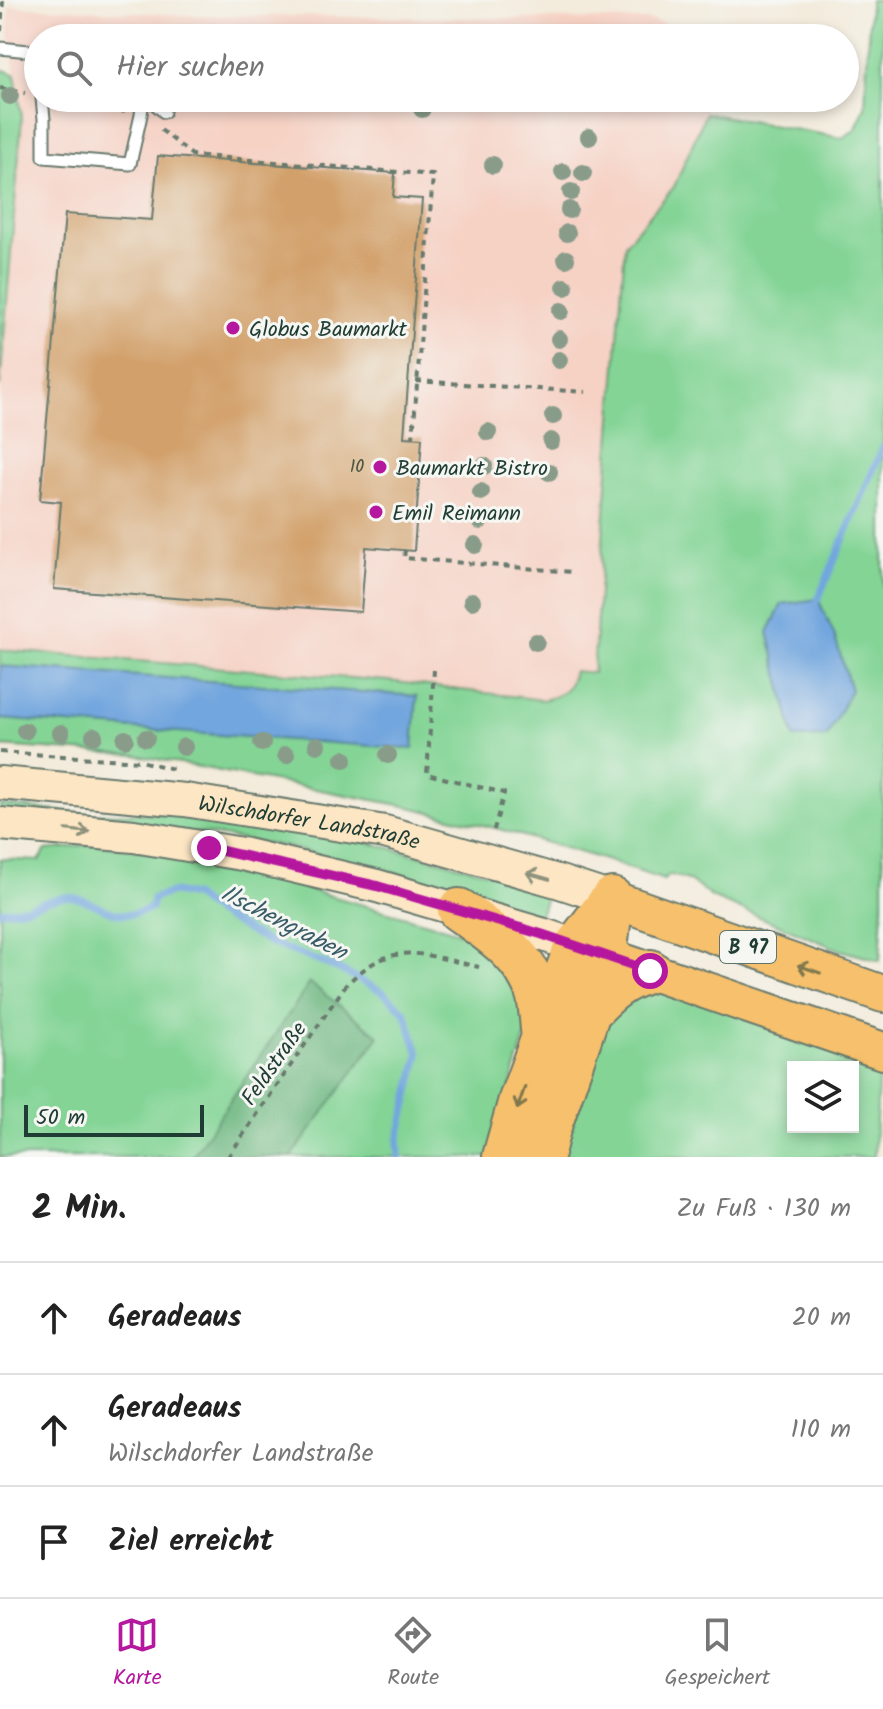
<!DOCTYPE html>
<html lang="de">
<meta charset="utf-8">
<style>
body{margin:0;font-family:Kalam,sans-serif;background:#f2f2f2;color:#222}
.controls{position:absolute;right:24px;bottom:24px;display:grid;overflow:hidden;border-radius:0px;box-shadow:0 4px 12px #0003}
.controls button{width:72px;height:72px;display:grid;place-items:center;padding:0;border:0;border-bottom:2px solid #e0e0e0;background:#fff;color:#222;font:40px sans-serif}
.scale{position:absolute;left:24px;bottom:20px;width:180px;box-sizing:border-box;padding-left:8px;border:4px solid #1f3d34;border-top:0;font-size:22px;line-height:28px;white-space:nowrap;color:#1f3d34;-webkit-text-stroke:6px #f6f6f2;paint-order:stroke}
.stop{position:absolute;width:24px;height:24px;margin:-18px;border:6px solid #b5179e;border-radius:50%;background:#fff}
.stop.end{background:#b5179e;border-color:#fff;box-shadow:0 2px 8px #0008}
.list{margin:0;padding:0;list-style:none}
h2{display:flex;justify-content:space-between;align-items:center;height:104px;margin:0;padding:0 32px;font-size:34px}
h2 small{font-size:26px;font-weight:400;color:#767676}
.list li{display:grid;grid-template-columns:52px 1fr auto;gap:24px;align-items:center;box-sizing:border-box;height:112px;padding:0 32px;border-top:2px solid #e0e0e0}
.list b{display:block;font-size:30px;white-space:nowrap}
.list p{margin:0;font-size:26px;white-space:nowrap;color:#767676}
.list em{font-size:26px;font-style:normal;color:#767676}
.icon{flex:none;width:44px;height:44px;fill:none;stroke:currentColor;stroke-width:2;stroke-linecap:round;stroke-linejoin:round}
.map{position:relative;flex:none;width:883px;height:1157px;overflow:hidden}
.search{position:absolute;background:#fff;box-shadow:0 4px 12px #0003;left:24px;right:24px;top:24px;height:88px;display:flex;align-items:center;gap:20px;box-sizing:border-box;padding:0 28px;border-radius:44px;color:#767676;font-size:30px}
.sheet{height:440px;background:#fff}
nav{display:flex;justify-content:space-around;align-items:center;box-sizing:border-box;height:112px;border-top:2px solid #e0e0e0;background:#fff;font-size:22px;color:#767676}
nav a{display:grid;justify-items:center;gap:4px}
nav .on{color:#b5179e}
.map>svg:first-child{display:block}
.built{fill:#f6d2c5}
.green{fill:#83d495;stroke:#518864;stroke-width:2;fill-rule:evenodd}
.forest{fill:#6ab67e;stroke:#447a59;stroke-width:2}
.water{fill:#72a6de;stroke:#487289;stroke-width:2}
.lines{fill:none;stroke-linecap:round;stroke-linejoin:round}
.stream{stroke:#72a6de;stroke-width:7}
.building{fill:#d2a06b}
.service-casing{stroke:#697a6e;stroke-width:15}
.secondary-casing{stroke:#697a6e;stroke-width:36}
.primary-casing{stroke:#697a6e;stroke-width:40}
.motorway-casing{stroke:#697a6e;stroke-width:46}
.path{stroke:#697a6e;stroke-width:4;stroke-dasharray:6 6;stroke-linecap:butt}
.service{stroke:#fff;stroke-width:11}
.secondary{stroke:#fce6c4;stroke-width:32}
.primary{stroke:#f7c06c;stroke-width:36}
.motorway{stroke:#f7c06c;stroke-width:42}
.tree{fill:#899c8a}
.oneway{stroke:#8e927c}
.oneway2{stroke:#80784d}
.route{stroke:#b5179e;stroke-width:10}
.poi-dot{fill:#b5179e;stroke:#f6f6f2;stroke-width:3}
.labels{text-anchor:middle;stroke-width:6;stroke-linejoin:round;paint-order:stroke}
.number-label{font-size:18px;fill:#4c5642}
.shield{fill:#f6f6f2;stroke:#60746d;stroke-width:2}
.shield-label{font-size:20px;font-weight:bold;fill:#1f3d34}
.poi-label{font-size:22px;fill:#1f3d34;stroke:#f6f6f2;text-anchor:start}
.street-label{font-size:22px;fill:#1f3d34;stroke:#f6f6f2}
.water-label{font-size:24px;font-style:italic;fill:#385c67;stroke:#f6f6f2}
</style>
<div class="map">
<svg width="883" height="1157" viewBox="0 0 883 1157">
<rect width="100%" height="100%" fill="#f6f6f2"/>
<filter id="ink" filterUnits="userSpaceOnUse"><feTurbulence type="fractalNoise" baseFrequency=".0125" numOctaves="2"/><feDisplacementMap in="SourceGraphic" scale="16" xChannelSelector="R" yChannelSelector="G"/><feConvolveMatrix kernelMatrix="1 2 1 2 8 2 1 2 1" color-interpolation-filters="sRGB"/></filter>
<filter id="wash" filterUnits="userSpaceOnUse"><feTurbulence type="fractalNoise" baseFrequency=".006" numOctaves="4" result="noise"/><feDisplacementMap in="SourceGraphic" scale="32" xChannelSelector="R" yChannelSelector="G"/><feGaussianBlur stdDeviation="1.8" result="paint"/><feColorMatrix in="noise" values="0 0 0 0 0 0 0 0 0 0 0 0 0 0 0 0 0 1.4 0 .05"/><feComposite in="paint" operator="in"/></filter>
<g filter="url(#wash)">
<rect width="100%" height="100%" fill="#f3ebdb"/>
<path class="built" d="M9 6 185 15 652 20 671 26 688 37 38 38V98H704L706 113 674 187 625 244 593 673 571 683 567 690 554 697 543 700 388 681 0 650V387L22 117 8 30Z"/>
<path class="green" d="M870 0H883V905L880 961 840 950 711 897C696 885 689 878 669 875L664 880 599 858 499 829 410 807 136 755 0 746V650L388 681 543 700C563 695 569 691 574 671L593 673 625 244 674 187 706 113 842 138 855 130 865 108Z
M0 69 15 74 22 117 0 387Z
M0 805 89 814 171 813 354 839 549 888 540 915 438 883 282 846 221 836 0 813Z
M98 844 210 862 456 931 486 946 531 1017 489 1157H291L378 1036 310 984 192 1157H0V859L39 861 46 850Z
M639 990 679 991 879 1069 874 1157H558L604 1017ZM793 1067H853V1127H793Z"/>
<path class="forest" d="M310 983 379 1036 291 1157H192Z"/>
<path class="water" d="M818 599 834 634 851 690 827 737 794 738 768 632 782 604Z
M0 666 417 696 413 749 0 719Z"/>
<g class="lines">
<path class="stream" d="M818 599 883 447
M0 911C8 910 17 910 25 908 38 905 53 897 67 897 102 899 111 927 151 908L153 898 174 892 193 896 216 913 268 942 336 968 383 992 405 1012 419 1054 398 1141 399 1157"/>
</g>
<g id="blocks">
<path class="building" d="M158 156 395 173 393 197 422 199 404 437 422 438 414 551 366 547 361 612 54 589 61 502 40 500 65 214 152 220Z"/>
</g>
</g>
<g filter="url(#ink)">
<use href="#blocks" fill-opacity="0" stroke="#697a6e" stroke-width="2"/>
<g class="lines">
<defs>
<path id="service" d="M0 48 38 52
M34 51 38 75
M42 98 44 119V157L130 164 141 115 143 98
M149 98 164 112"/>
<g id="secondary">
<path id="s1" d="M0 783 185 800 385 832 557 881 612 899"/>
<path d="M0 824 134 836 242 854 377 886 541 934 576 946"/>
</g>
<path id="primary" d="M612 899 883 994
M623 962 883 1051"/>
<path id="motorway" d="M459 910C490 932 525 954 537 993 541 1007 541 1024 543 1038
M589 1012C610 990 621 980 650 971
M504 1157 520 1100 576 946 612 899
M542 1157 549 1129 589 1012 596 983 605 956 612 900"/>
</defs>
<use href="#service" class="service-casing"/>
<use href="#secondary" class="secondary-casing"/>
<use href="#primary" class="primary-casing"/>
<use href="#motorway" class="motorway-casing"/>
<path class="path" d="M1 31 3 0
M0 88 25 93
M60 99 126 112
M161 130 192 155 433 175 413 437
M416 381 586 392
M405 550 404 558 571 572
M434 670 427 774 504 793 493 833
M0 752 140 761 174 769
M228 1157 345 986C392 938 420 954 479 967"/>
<use href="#service" class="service"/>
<use href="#secondary" class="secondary"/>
<use href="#primary" class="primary"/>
<use href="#motorway" class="motorway"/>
</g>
<g class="tree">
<circle cx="10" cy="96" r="9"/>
<circle cx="422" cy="109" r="9"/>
<circle cx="589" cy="137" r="9"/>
<circle cx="493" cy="165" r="9"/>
<circle cx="563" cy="172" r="9"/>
<circle cx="583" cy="173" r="9"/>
<circle cx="571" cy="192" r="9"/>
<circle cx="569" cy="210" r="9"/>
<circle cx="567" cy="233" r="9"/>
<circle cx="566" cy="259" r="9"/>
<circle cx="565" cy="287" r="9"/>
<circle cx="561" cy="311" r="9"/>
<circle cx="559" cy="339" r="9"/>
<circle cx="559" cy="360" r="9"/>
<circle cx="553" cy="416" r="9"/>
<circle cx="488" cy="432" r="9"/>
<circle cx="551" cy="441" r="9"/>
<circle cx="484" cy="466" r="9"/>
<circle cx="549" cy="472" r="9"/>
<circle cx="481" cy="492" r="9"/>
<circle cx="480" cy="521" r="9"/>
<circle cx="475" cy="545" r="9"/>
<circle cx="472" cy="601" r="9"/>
<circle cx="536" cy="642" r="9"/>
<circle cx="25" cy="731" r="9"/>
<circle cx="61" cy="733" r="9"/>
<circle cx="94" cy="736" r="9"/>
<circle cx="146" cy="738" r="9"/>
<circle cx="125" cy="739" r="9"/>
<circle cx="262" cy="743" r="9"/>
<circle cx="317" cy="745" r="9"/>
<circle cx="184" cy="747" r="9"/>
<circle cx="286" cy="755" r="9"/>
<circle cx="388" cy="755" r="9"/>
<circle cx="344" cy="759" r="9"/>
</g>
<defs><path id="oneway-shaft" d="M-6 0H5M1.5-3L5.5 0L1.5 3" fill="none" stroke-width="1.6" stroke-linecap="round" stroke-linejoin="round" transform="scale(2)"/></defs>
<g class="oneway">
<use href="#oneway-shaft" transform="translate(78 831) rotate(6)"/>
<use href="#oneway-shaft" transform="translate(538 876) rotate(-164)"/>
</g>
<g class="oneway2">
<use href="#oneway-shaft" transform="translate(809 969) rotate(-161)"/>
<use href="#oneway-shaft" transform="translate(521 1098) rotate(109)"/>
</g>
</g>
<g class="lines" filter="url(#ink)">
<path class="route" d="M209 848 377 886 541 934 650 971"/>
</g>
<g class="poi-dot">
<circle cx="233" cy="328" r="8"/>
<circle cx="380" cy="467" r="8"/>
<circle cx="376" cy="512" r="8"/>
</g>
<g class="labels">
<g class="number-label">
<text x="357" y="472">10</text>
</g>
<rect class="shield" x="720" y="931" width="56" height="32" rx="6"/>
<g class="shield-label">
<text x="748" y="954">B 97</text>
</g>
<g class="poi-label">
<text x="249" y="336">Globus Baumarkt</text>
<text x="396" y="475">Baumarkt Bistro</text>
<text x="392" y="520">Emil Reimann</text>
</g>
<g class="street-label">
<text dy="8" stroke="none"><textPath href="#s1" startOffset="312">Wilschdorfer Landstraße</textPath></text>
<text transform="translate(273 1063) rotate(-55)" y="8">Feldstraße</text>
</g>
<g class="water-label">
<text transform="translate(284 922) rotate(27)" y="8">Ilschengraben</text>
</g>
</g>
</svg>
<div class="controls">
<button><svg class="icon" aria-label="layers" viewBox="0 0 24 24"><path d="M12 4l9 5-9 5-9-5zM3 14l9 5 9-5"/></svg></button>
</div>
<div class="scale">50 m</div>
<div class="stop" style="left:650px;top:971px"></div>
<div class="stop end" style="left:209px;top:848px"></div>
<div class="search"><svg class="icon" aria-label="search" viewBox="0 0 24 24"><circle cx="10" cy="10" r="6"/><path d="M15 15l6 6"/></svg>Hier suchen</div>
</div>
<section class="sheet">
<h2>2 Min.<small>Zu Fuß · 130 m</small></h2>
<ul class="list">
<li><svg class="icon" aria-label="ahead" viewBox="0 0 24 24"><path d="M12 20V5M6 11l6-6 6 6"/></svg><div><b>Geradeaus</b></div><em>20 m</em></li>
<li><svg class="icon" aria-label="ahead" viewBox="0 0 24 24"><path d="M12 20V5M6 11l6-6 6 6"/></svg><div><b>Geradeaus</b><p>Wilschdorfer Landstraße</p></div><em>110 m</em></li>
<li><svg class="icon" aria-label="arrive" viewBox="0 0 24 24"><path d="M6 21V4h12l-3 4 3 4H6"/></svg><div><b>Ziel erreicht</b></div></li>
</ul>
</section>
<nav>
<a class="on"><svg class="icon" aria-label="map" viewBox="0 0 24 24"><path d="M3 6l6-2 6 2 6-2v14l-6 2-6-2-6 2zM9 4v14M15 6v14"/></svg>Karte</a>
<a><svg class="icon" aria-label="directions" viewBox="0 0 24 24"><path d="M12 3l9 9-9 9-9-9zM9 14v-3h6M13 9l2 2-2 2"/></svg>Route</a>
<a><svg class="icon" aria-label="saved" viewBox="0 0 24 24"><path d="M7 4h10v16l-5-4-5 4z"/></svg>Gespeichert</a>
</nav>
